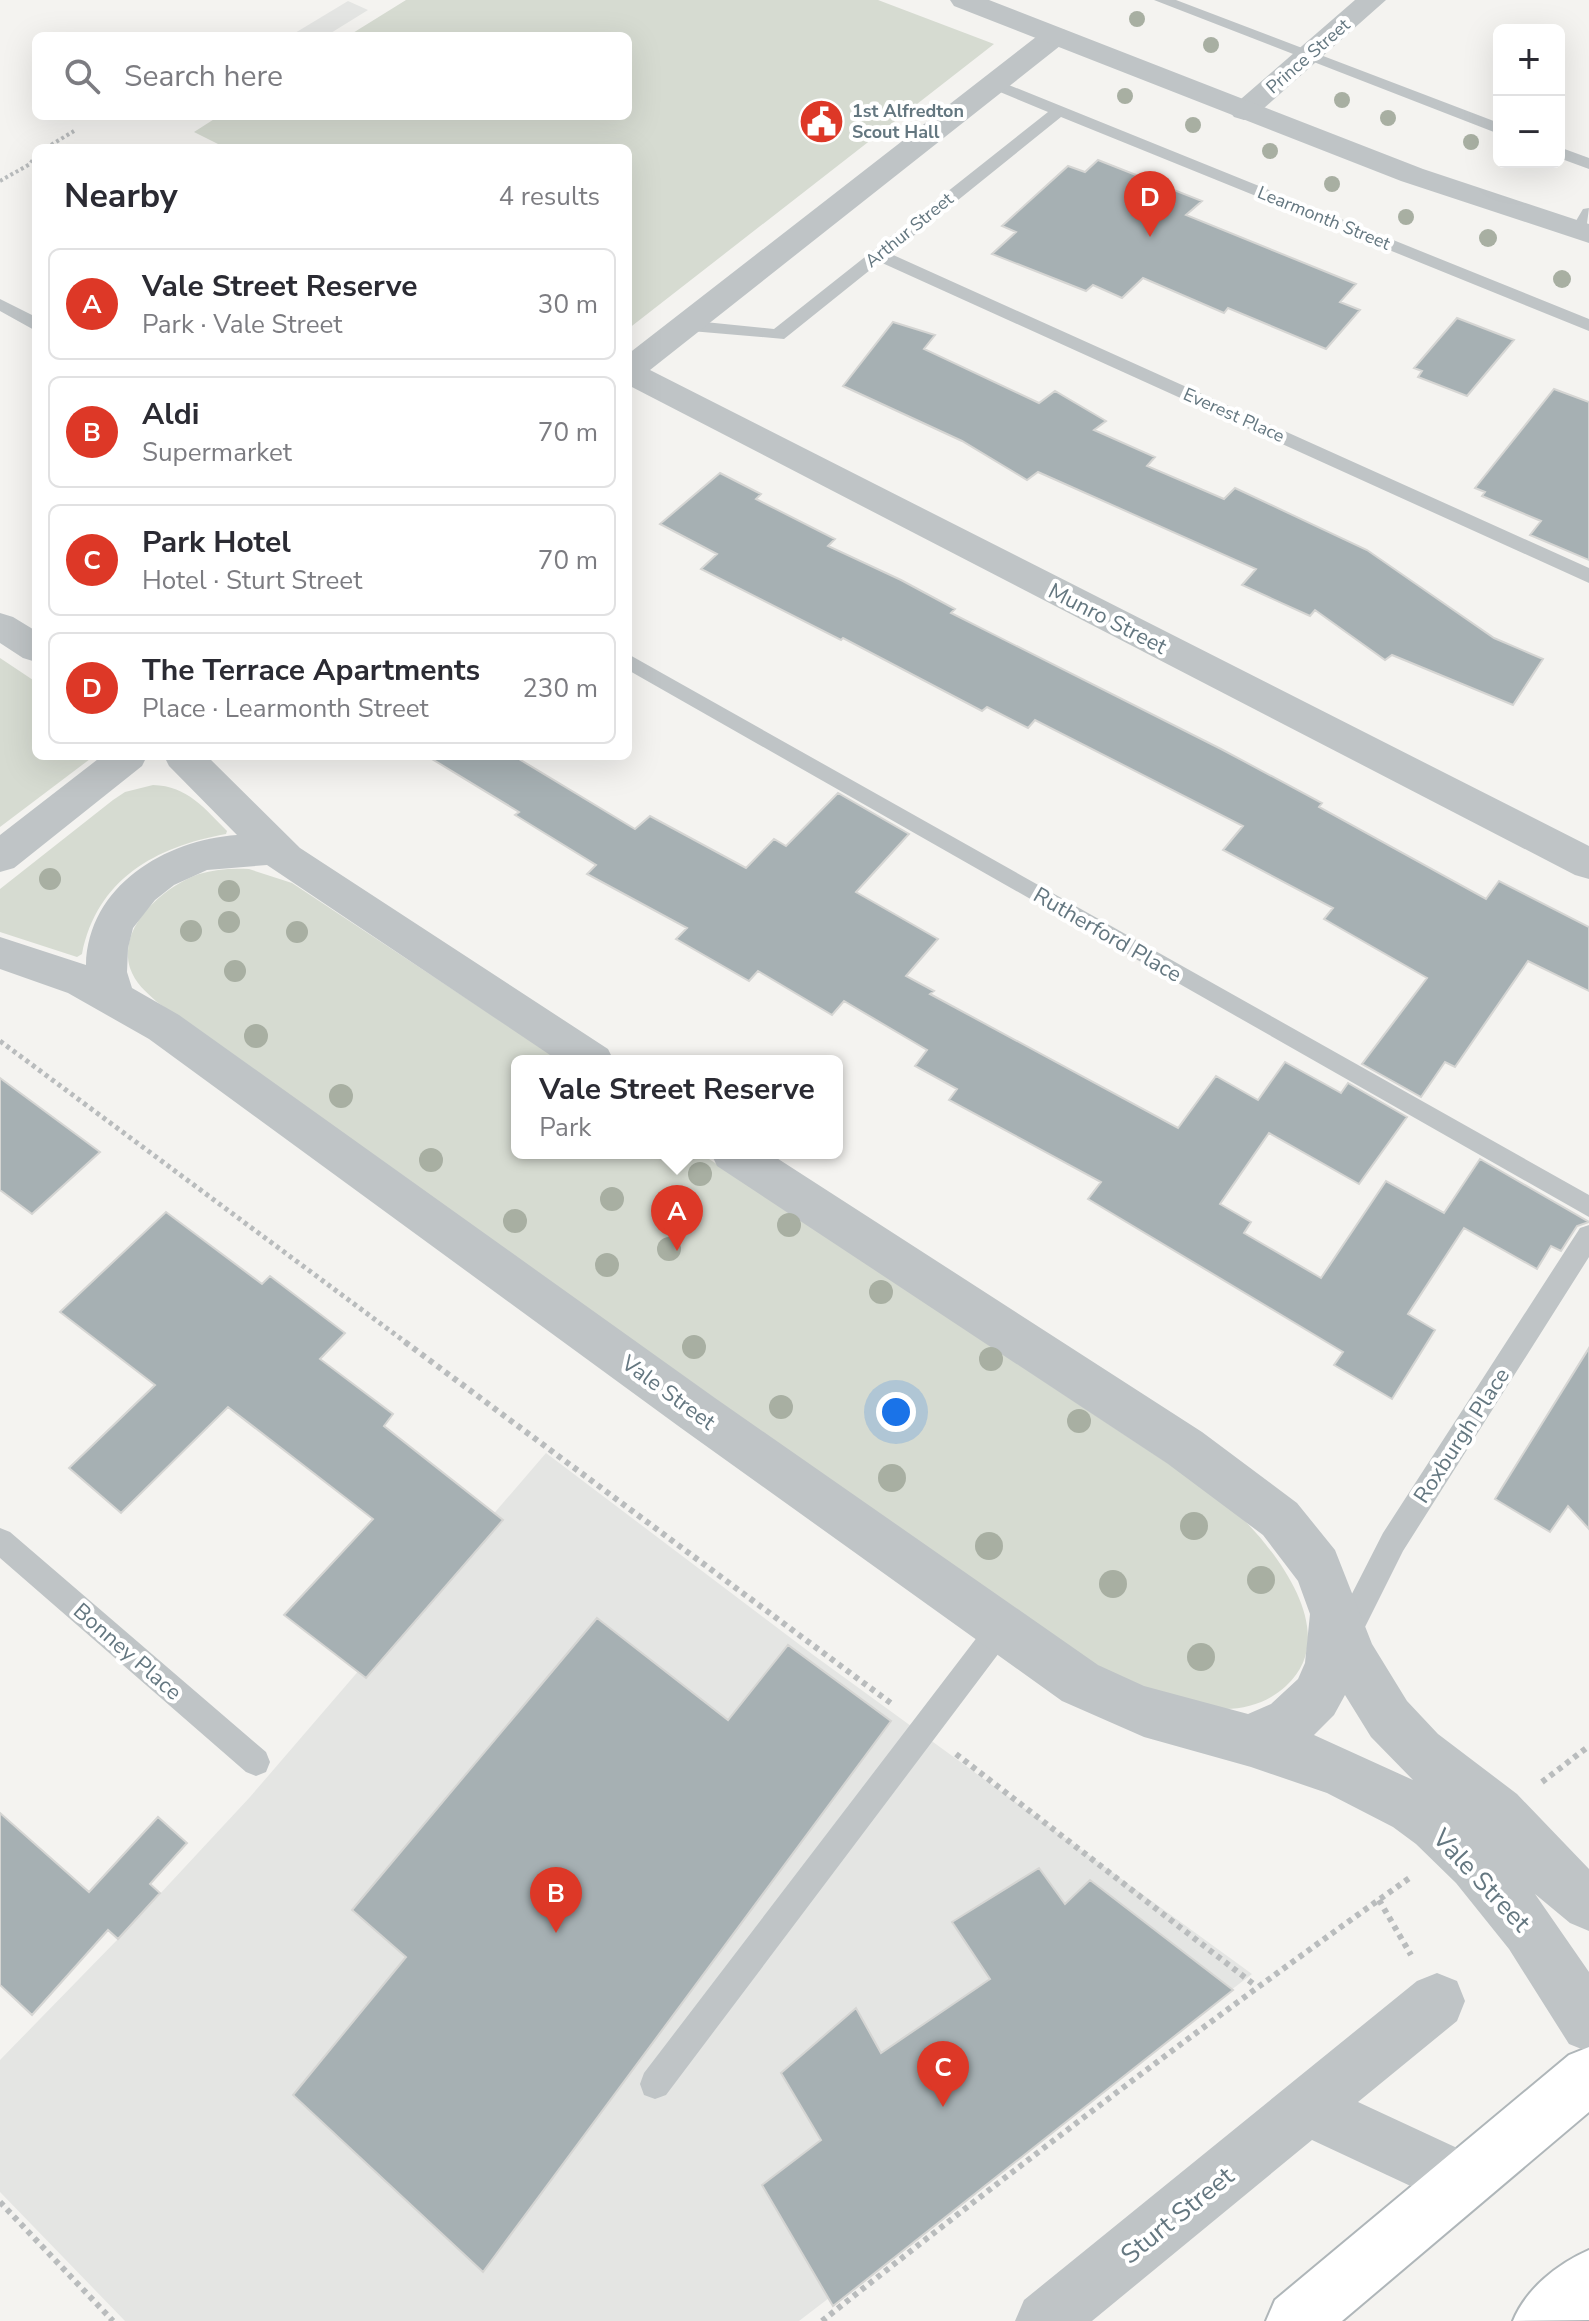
<!DOCTYPE html>
<meta charset="utf-8">
<style>
body{margin:0;font-family:"Nunito Sans",sans-serif;background:#f7f7f7;color:#2b2b33}
.controls{position:absolute;right:24px;top:24px;display:grid;overflow:hidden;border-radius:12px;box-shadow:0 8px 32px #0002}
.controls button{width:72px;height:72px;display:grid;place-items:center;padding:0;border:0;border-bottom:2px solid #e1e1e2;background:#fff;color:#2b2b33;font:40px sans-serif}
.you{position:absolute;left:896px;top:1412px;width:28px;height:28px;margin:-20px;border:6px solid #fff;border-radius:50%;background:#1a73e8;box-shadow:0 0 0 12px #1a73e833}
.badge{display:grid;place-items:center;width:52px;height:52px;border-radius:50%;background:#dd3827;color:#fff;font-size:26px;font-weight:700}
.pin{position:absolute;translate:-50% -66px;filter:drop-shadow(0 2px 4px #0008)}
.pin::after{content:'';position:absolute;top:42px;width:28px;height:24px;background:inherit;clip-path:polygon(0 0,100% 0,50% 100%)}
.popup{position:absolute;left:511px;top:1055px;width:332px;height:104px;box-sizing:border-box;display:grid;place-content:center;border-radius:12px;background:#fff;filter:drop-shadow(0 2px 6px #0005);font-size:26px;white-space:nowrap;color:#7c7c81}
.popup b{font-size:30px;color:#2b2b33}
.popup::after{content:'';position:absolute;left:50%;top:100%;margin-left:-16px;border:16px solid transparent;border-top-color:#fff}
.list{margin:0;padding:0;list-style:none}
h2{display:flex;justify-content:space-between;align-items:center;height:104px;margin:0;padding:0 32px;font-size:34px}
h2 small{font-size:26px;font-weight:400;color:#7c7c81}
.list li{display:grid;grid-template-columns:52px 1fr auto;gap:24px;align-items:center;box-sizing:border-box;height:112px;margin:0 16px 16px;padding:0 16px;border:2px solid #e1e1e2;border-radius:12px}
.list b{display:block;font-size:30px;white-space:nowrap}
.list p{margin:0;font-size:26px;white-space:nowrap;color:#7c7c81}
.list em{font-size:26px;font-style:normal;color:#7c7c81}
.icon{flex:none;width:44px;height:44px;fill:none;stroke:currentColor;stroke-width:2;stroke-linecap:round;stroke-linejoin:round}
.map{position:relative;flex:none;width:1589px;height:2321px;overflow:hidden}
.search{position:absolute;background:#fff;box-shadow:0 8px 32px #0002;left:32px;top:32px;width:600px;height:88px;display:flex;align-items:center;gap:20px;box-sizing:border-box;padding:0 28px;border-radius:12px;color:#7c7c81;font-size:30px}
.panel{position:absolute;background:#fff;box-shadow:0 8px 32px #0002;left:32px;top:144px;width:600px;height:616px;border-radius:12px}
.map>svg:first-child{display:block}
.built{fill:#e4e5e3}
.green{fill:#d6dbd1}
.building{fill:#a6b0b3;stroke:#d5d5d3;stroke-width:2}
.lines{fill:none;stroke-linecap:round;stroke-linejoin:round}
.secondary-casing{stroke:#afb6b9;stroke-width:4}
.path-far2{stroke:#b9bcbd;stroke-width:4;stroke-dasharray:3 3;stroke-linecap:butt}
.path-far1{stroke:#b9bcbd;stroke-width:5;stroke-dasharray:4 4;stroke-linecap:butt}
.path{stroke:#b9bcbd;stroke-width:6;stroke-dasharray:5 5;stroke-linecap:butt}
.service{fill:#bfc4c6;fill-rule:evenodd}
.minor{fill:#bfc4c6;fill-rule:evenodd}
.tertiary{fill:#bfc4c6;fill-rule:evenodd}
.secondary{fill:#fff;fill-rule:evenodd}
.tree{fill:#a8afa2}
.labels{text-anchor:middle;stroke-width:8;stroke-linejoin:round;paint-order:stroke}
.far-street-label{font-size:18px;fill:#647780;stroke:#fff}
.far-poi-label{font-size:18px;font-weight:bold;fill:#647780;stroke:#fff;text-anchor:start}
.street-label{font-size:22px;fill:#647780;stroke:#fff}
.near-street-label{font-size:26px;fill:#647780;stroke:#fff}
</style>
<div class="map">
<svg width="1589" height="2321" viewBox="0 0 1589 2321">
<rect width="100%" height="100%" fill="#f4f3f0"/>
<path class="built" d="M348 1 368 10 326 36H290Z
M546 1453 812 1654 1252 1974 799 2321H125L0 2192V2060L118 1939 250 1797Z"/>
<path class="green" d="M406 0H878L994 44 628 329V148H226L194 132 219 116H628V36H348Z
M0 658 36 682V756H94L0 827Z
M153 785C188 786 205 809 227 831L226 834C155 847 97 879 82 954L77 957 0 932V889L113 800 125 792Z
M249 869 292 883 561 1061H517V1153H700L1223 1500C1266 1537 1347 1631 1286 1686 1270 1701 1248 1709 1225 1709 1171 1709 1120 1675 1072 1653L157 1002C146 992 135 983 130 968 117 926 165 886 199 874 215 869 233 868 249 869Z"/>
<path class="building" d="M1098 160 1202 201 1186 215 1356 284 1340 302 1360 310 1326 349 1228 308 1224 313 1143 278 1122 298 1093 285 1086 291 992 254 1016 232 1002 226 1068 166 1085 172Z
M1457 318 1514 340 1467 396 1418 377 1422 371 1414 368Z
M893 322 935 335 924 349 1039 403 1055 391 1106 421 1094 430 1155 457 1147 466 1224 499 1235 488 1367 550 1494 638 1543 659 1513 705 1392 655 1385 660 1315 610 1310 616 1242 585 1256 569 1038 472 1027 480 962 441 843 386Z
M1554 389 1589 402V560L1530 535 1541 521 1482 496 1485 492 1475 488Z
M720 473 761 494 756 499 835 539 828 546 901 580 955 609 951 613 1221 749 1322 803 1319 807 1486 899 1499 881 1589 927V991L1528 961 1455 1067 1445 1062 1421 1097 1362 1064 1427 978 1324 919 1333 908 1223 850 1243 826 1035 720 1028 728 987 707 982 711 843 638 841 640 701 569 717 554 660 524Z
M427 756H514L635 829 650 816 746 868 774 839 786 846 838 793 909 834 856 892 938 939 906 976 934 991 930 994 1178 1128 1216 1076 1258 1100 1285 1062 1341 1093 1348 1083 1407 1117 1359 1184 1269 1133 1220 1204 1251 1222 1244 1233 1321 1278 1386 1181 1444 1213 1480 1159 1589 1222 1577 1226 1561 1251 1551 1246 1537 1269 1464 1228 1408 1314 1435 1330 1392 1399 1334 1365 1343 1352 1088 1199 1101 1182 949 1100 957 1089 915 1066 927 1050 844 1001 832 1015 758 971 749 981 676 939 687 928 587 874 596 865 515 815 519 812Z
M0 1078 100 1152 32 1214 0 1190Z
M166 1212 262 1284 270 1276 345 1333 320 1359 393 1414 384 1426 503 1520 366 1678 284 1615 373 1519 228 1407 121 1513 69 1468 155 1385 60 1312Z
M1589 1348V1529L1568 1506 1550 1532 1495 1499Z
M597 1618 728 1720 788 1645 891 1721 483 2272 293 2095 406 1957 352 1910Z
M0 1813 89 1892 158 1817 187 1843 150 1884 160 1893 118 1939 108 1930 32 2015 0 1985Z
M1039 1868 1065 1904 1090 1880 1233 1990 833 2306 762 2185 821 2140 781 2073 856 2008 881 2053 990 1979 952 1922Z"/>
<g class="lines">
<defs>
<path id="secondary" d="M1589 2047V2112L1342 2321H1266L1275 2300 1569 2055Z
M1589 2250V2320L1513 2321C1526 2289 1557 2264 1589 2250Z"/>
</defs>
<use href="#secondary" class="secondary-casing"/>
<path class="path-far2" d="M46 148 74 131
M0 181 30 164 36 155"/>
<path class="path-far1" d="M0 1041 408 1344"/>
<path class="path" d="M405 1342 892 1704
M956 1754 1256 1986
M1542 1782 1589 1746
M1379 1900 1411 1955
M0 2202 113 2321
M822 2321C1015 2168 1210 2019 1411 1877"/>
<path class="service" d="M1154 0H1176L1499 123V134Z
M994 79 1589 319V331L1061 117 891 254 1589 568V583L880 262 784 339 679 330 676 326 685 320 774 329 1048 112 988 87 986 84Z
M1559 147 1589 158V169L1559 158Z
M1589 208 1586 231 1578 236 1572 235 1570 231 1583 209Z
M0 299 36 317V331L0 311Z
M628 654 1589 1195V1217L628 670Z
M1589 1225V1257L1403 1551 1355 1647 1345 1650 1335 1647 1331 1637 1335 1627 1383 1533 1580 1228Z
M0 1528 10 1532 266 1752 270 1762 266 1772 256 1776 246 1772 0 1558Z
M1001 1615 1011 1619 1015 1628 1011 1637 666 2095 655 2099 644 2095 640 2084 644 2073 991 1619Z"/>
<path class="minor" d="M1355 0H1386L1254 117 1244 120 1234 117 1229 111 1234 105Z
M1055 27 1065 30 1069 36 1065 42 650 370 1589 846V879L1575 875 628 385V354L1045 30Z
M0 613 13 617 36 631V662L23 658 0 643Z
M102 756H147L142 766 14 868 0 872V835Z
M164 756H207L300 848 608 1049 614 1061H559L267 865 207 870 174 885 155 900 133 928 128 948 127 972 132 988 179 1015 715 1398 1098 1665 1144 1686 1248 1714 1271 1704 1298 1679 1305 1663 1310 1614 1298 1581 1263 1535 1168 1464 717 1166 711 1153H769L1202 1432 1297 1503 1335 1550 1372 1644 1407 1701 1438 1734 1517 1794 1589 1869V1931L1570 1923 1535 1894 1589 1972V2052L1569 2044 1509 1949 1456 1883 1416 1844 1393 1827 1327 1793 1251 1767 1144 1737 1062 1701 681 1428 149 1039 68 993 0 969V937L86 965C88 886 165 840 237 835L169 766ZM1345 1695 1371 1737 1413 1780 1314 1735 1334 1715Z
M1437 1973 1457 1981 1465 2001 1457 2021 1358 2102 1483 2160 1491 2181 1483 2202 1462 2210 1312 2140 1092 2321H1015L1024 2300 1417 1981Z"/>
<path class="tertiary" d="M950 0H989L1423 169 1589 224V243L1401 181 954 6Z"/>
<use href="#secondary" class="secondary"/>
</g>
<g class="tree">
<circle cx="1137" cy="19" r="8"/>
<circle cx="1211" cy="45" r="8"/>
<circle cx="1125" cy="96" r="8"/>
<circle cx="1342" cy="100" r="8"/>
<circle cx="1388" cy="118" r="8"/>
<circle cx="1193" cy="125" r="8"/>
<circle cx="1471" cy="142" r="8"/>
<circle cx="1270" cy="151" r="8"/>
<circle cx="1332" cy="184" r="8"/>
<circle cx="1406" cy="217" r="8"/>
<circle cx="1488" cy="238" r="9"/>
<circle cx="1562" cy="279" r="9"/>
<circle cx="50" cy="879" r="11"/>
<circle cx="229" cy="891" r="11"/>
<circle cx="229" cy="922" r="11"/>
<circle cx="191" cy="931" r="11"/>
<circle cx="297" cy="932" r="11"/>
<circle cx="235" cy="971" r="11"/>
<circle cx="256" cy="1036" r="12"/>
<circle cx="341" cy="1096" r="12"/>
<circle cx="431" cy="1160" r="12"/>
<circle cx="700" cy="1174" r="12"/>
<circle cx="612" cy="1199" r="12"/>
<circle cx="664" cy="1213" r="12"/>
<circle cx="515" cy="1221" r="12"/>
<circle cx="789" cy="1225" r="12"/>
<circle cx="669" cy="1249" r="12"/>
<circle cx="607" cy="1265" r="12"/>
<circle cx="881" cy="1292" r="12"/>
<circle cx="694" cy="1347" r="12"/>
<circle cx="991" cy="1359" r="12"/>
<circle cx="781" cy="1407" r="12"/>
<circle cx="1079" cy="1421" r="12"/>
<circle cx="892" cy="1478" r="14"/>
<circle cx="1194" cy="1526" r="14"/>
<circle cx="989" cy="1546" r="14"/>
<circle cx="1261" cy="1580" r="14"/>
<circle cx="1113" cy="1584" r="14"/>
<circle cx="1201" cy="1657" r="14"/>
</g>
<defs>
<symbol id="civic-disc" viewBox="-11 -11 22 22"><circle r="9.5" fill="#dd3827" stroke="#fff"/><path d="M-.6-6.5H3V-4.5H.6V-3L4-1V1h2V6H-6V1h2V-1L-.6-3ZM-1.2 2.5V6h2.4V2.5Z" fill="#fff"/></symbol>
</defs>
<g fill-rule="evenodd">
<use href="#civic-disc" x="796" y="96" width="51" height="51"/>
</g>
<g class="labels">
<g class="far-street-label">
<text transform="translate(1308 56) rotate(-41)" y="6">Prince Street</text>
<text transform="translate(1324 218) rotate(22)" y="6">Learmonth Street</text>
<text transform="translate(909 230) rotate(-39)" y="6">Arthur Street</text>
<text transform="translate(1234 415) rotate(24)" y="6">Everest Place</text>
</g>
<g class="far-poi-label">
<text x="852" y="117">1st Alfredton<tspan x="852" dy="21">Scout Hall</tspan></text>
</g>
<g class="street-label">
<text transform="translate(1108 618) rotate(27)" y="8">Munro Street</text>
<text transform="translate(1108 934) rotate(30)" y="8">Rutherford Place</text>
<text transform="translate(669 1392) rotate(36)" y="8">Vale Street</text>
<text transform="translate(1461 1435) rotate(-57)" y="8">Roxburgh Place</text>
<text transform="translate(128 1651) rotate(41)" y="8">Bonney Place</text>
</g>
<g class="near-street-label">
<text transform="translate(1482 1880) rotate(47)" y="9">Vale Street</text>
<text transform="translate(1177 2215) rotate(-39)" y="9">Sturt Street</text>
</g>
</g>
</svg>
<div class="controls">
<button>+</button>
<button>−</button>
</div>
<div class="you"></div>
<div class="pin badge" style="left:677px;top:1251px">A</div>
<div class="popup"><b>Vale Street Reserve</b>Park</div>
<div class="pin badge" style="left:556px;top:1933px">B</div>
<div class="pin badge" style="left:943px;top:2107px">C</div>
<div class="pin badge" style="left:1150px;top:237px">D</div>
<div class="search"><svg class="icon" aria-label="search" viewBox="0 0 24 24"><circle cx="10" cy="10" r="6"/><path d="M15 15l6 6"/></svg>Search here</div>
<section class="panel">
<h2>Nearby<small>4 results</small></h2>
<ul class="list">
<li><span class="badge">A</span><div><b>Vale Street Reserve</b><p>Park · Vale Street</p></div><em>30 m</em></li>
<li><span class="badge">B</span><div><b>Aldi</b><p>Supermarket</p></div><em>70 m</em></li>
<li><span class="badge">C</span><div><b>Park Hotel</b><p>Hotel · Sturt Street</p></div><em>70 m</em></li>
<li><span class="badge">D</span><div><b>The Terrace Apartments</b><p>Place · Learmonth Street</p></div><em>230 m</em></li>
</ul>
</section>
</div>
